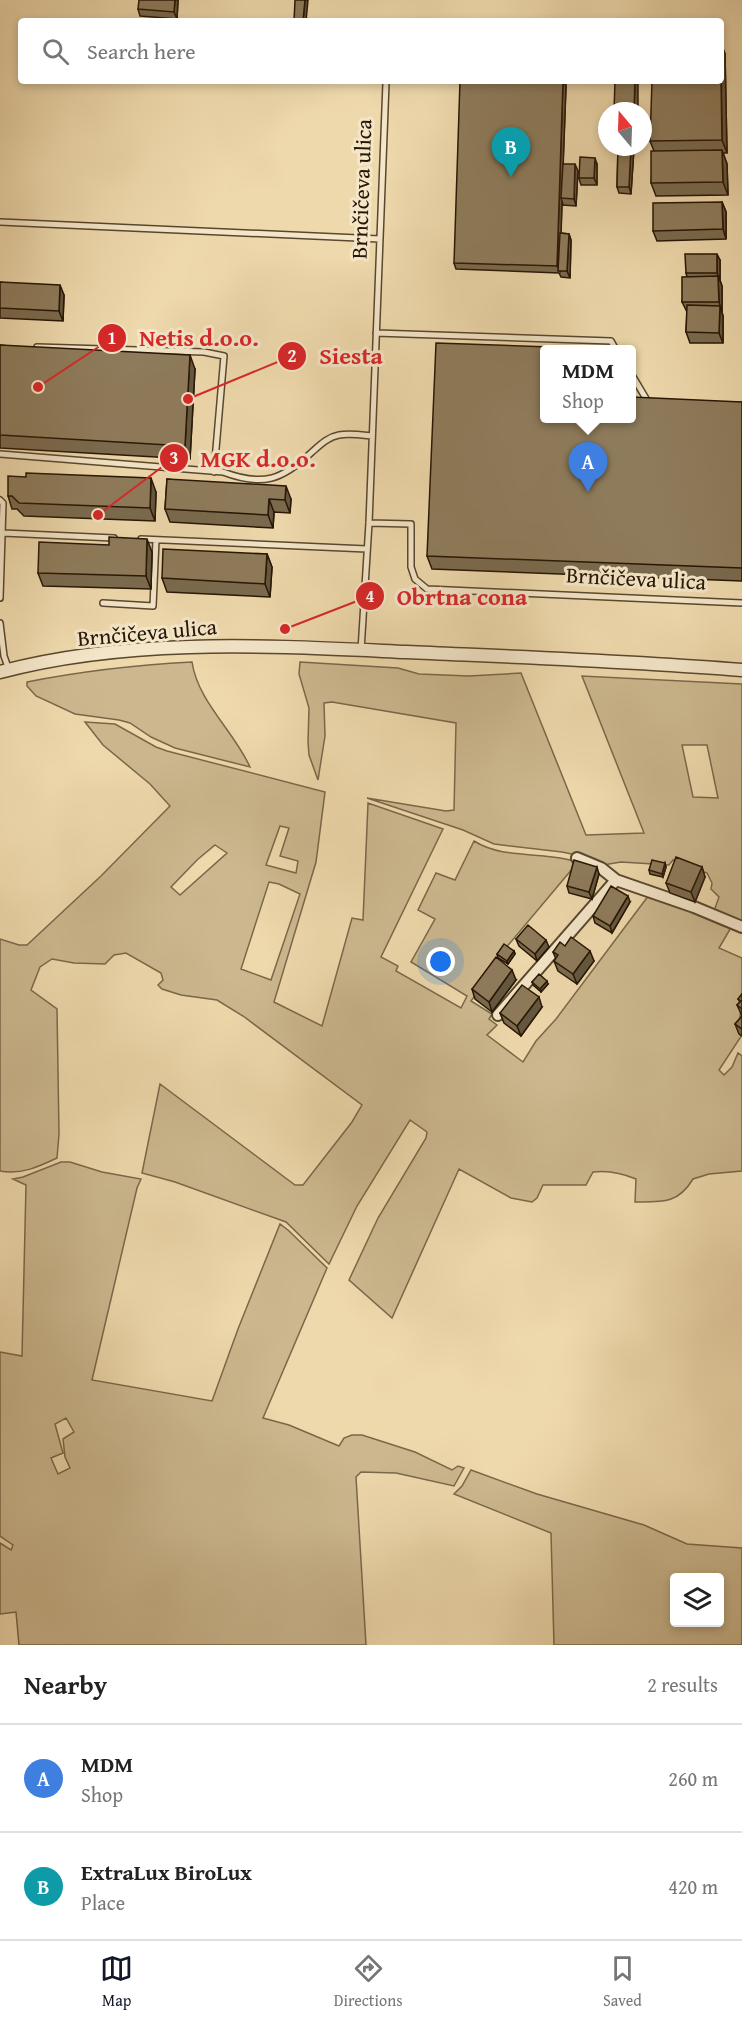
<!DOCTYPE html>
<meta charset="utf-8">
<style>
body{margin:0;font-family:"Gentium Book Plus",serif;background:#f6f6f6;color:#222}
.controls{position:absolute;right:18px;bottom:18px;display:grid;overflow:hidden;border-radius:6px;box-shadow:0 3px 9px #0003}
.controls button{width:54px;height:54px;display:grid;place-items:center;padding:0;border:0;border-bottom:2px solid #e0e0e0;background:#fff;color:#222;font:30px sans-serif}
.compass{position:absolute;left:598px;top:102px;width:54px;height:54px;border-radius:50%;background:#fff;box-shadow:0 3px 9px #0003;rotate:341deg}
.you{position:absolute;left:441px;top:962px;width:21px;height:21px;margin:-15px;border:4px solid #fff;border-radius:50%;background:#1a73e8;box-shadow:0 0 0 9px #1a73e833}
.badge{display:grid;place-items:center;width:39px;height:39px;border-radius:50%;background:#111827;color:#fff;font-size:20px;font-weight:700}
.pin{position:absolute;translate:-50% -50px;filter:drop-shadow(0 2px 3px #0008)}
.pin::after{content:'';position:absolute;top:32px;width:21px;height:18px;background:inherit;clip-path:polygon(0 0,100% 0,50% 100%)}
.popup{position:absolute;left:540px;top:345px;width:96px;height:78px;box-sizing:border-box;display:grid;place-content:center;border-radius:6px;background:#fff;filter:drop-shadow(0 2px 4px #0005);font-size:20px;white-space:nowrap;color:#767676}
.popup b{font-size:22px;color:#222}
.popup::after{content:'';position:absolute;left:50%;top:100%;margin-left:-12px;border:12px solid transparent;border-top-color:#fff}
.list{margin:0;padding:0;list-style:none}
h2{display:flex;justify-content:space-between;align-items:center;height:78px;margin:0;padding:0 24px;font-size:26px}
h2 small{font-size:20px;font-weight:400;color:#767676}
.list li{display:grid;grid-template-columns:39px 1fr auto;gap:18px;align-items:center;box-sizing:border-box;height:108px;padding:0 24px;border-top:2px solid #e0e0e0}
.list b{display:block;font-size:22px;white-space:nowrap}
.list p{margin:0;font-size:20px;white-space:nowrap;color:#767676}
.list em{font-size:20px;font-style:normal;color:#767676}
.icon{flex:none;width:33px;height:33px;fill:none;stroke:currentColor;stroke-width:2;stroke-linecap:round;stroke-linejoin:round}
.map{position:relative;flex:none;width:742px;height:1645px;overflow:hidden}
.search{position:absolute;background:#fff;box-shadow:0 3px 9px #0003;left:18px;right:18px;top:18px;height:66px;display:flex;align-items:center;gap:15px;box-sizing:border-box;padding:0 21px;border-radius:6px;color:#767676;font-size:22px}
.sheet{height:294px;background:#fff}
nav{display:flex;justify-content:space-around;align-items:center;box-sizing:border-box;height:84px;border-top:2px solid #e0e0e0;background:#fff;font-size:16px;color:#767676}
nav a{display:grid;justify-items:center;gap:3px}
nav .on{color:#111827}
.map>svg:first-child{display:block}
.green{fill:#ccb88f;stroke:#7a674a;stroke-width:1.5;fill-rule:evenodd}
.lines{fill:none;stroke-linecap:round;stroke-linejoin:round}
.service-casing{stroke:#59472e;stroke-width:8}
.minor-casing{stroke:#59472e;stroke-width:14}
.tertiary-casing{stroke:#59472e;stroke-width:15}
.service{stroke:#f4e6c9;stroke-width:5}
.minor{stroke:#f4e6c9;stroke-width:10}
.tertiary{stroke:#f4e6c9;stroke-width:12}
.wall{fill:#7a6a4e;stroke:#271604;stroke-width:1.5}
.shaded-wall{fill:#635640;stroke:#271604;stroke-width:1.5}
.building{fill:#8e7b5b;stroke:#271604;stroke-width:1.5}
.labels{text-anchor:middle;stroke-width:6;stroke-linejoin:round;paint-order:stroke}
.street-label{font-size:22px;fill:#271604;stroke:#f4e6c9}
.leader{fill:none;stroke:#d62828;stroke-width:2}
.callout-dot{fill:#d62828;stroke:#f4e6c9;stroke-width:2}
.mark-label{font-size:18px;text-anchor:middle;font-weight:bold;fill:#fff}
.callout-label{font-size:24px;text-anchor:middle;font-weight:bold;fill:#d62828;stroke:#f4e6c9;stroke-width:6;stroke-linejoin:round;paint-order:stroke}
</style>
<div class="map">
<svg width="742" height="1645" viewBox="0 0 742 1645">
<rect width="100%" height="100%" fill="#eed9ac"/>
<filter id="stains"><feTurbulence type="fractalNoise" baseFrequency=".00333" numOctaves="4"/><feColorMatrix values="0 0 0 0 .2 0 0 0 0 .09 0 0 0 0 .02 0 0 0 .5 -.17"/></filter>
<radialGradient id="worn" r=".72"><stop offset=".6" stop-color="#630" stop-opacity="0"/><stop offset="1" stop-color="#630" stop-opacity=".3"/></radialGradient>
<path class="green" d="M192 662C198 702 234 731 250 767L175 748 151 737 130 723 119 720 75 714 36 696 27 686V682C82 671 136 665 192 662Z
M300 662 398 668 419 674 469 676 521 673 586 835 644 833 582 676 742 684V924L714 911 719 897 711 889 712 883 707 873 673 860 669 865 621 862 603 865 581 856 562 852 494 844 463 830 367 798 446 811 454 810 456 723 332 702 324 703 325 736 318 780 309 755 308 742 309 708 299 674ZM682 745H707L718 798 693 797Z
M85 722 115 724 156 747 167 751 325 792 316 862 274 1002 322 1026 352 918 363 920 368 803 443 829 381 957 398 966 396 971 461 1008 467 996 411 962 435 919 418 910 436 873 455 880 474 841C504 860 545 851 578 862L494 962 495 968 471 1001 492 1014 489 1019 497 1025 487 1035 523 1062 536 1041 556 1019 649 895 732 926 719 948 742 958V1005L740 1016 742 1035 719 1070 724 1075 732 1067 738 1053 742 1056V1171L709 1174 693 1179C678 1204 662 1202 635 1202L636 1179C622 1173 608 1170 593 1172L586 1185H543L537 1198 532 1202 511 1198 459 1169 392 1318 349 1280 378 1218 426 1138 427 1132 410 1120 357 1206 329 1264 286 1222 175 1182 142 1173 160 1084 295 1185H303L352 1122 362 1105 243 1016 217 1000 181 995 162 989 158 985 163 980 161 973 126 953 114 955 105 964 74 963 52 959 40 967 31 990 57 1009 59 1134 57 1158C38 1167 21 1175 0 1171V939L19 945H27L101 876 170 806 150 784 103 745ZM280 826 289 828 280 856 298 861 296 873 266 865ZM215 845 227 853 180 895 171 887 197 860ZM269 882 279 884 300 894 271 980 241 969Z
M61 1162H70L102 1172 141 1179 137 1188 92 1380 212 1401 238 1329 280 1224 288 1230 327 1268 263 1418 289 1425 339 1446 344 1438 352 1435H362L415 1452 452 1470 458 1466 464 1468 454 1486 396 1473 361 1472 356 1477 366 1645H19L16 1612 0 1614V1543L11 1550 13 1545 0 1536V1352L22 1356 26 1185 13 1179 23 1177ZM66 1418 74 1432 63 1439 65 1457 70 1468 58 1474 51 1458 63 1453 55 1424Z
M471 1470 537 1494 644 1525 687 1544 742 1548V1645H554L551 1533 454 1494 462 1486ZM674 1578H720V1622H674Z"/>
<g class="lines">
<defs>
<path id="service" d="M0 222 380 239
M376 333 611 341 616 350
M37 347 204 352 224 356 214 472
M632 375 648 402
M0 454 223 472C263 487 282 480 312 452 320 445 328 437 339 435 350 433 362 435 372 436
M0 500 3 503 0 598
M369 523 411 524V567L415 579 427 589 742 603
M3 533 114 538
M141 539 367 549
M103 603 153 606 156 540
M0 623 4 656 9 670
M361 650 369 523 386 83"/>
<path id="minor" d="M577 858 601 868 616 880 694 907 742 927
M498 1015 616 880"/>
<path id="tertiary" d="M0 672C131 637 272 646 407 652 518 657 630 661 742 670"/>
</defs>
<use href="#service" class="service-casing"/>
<use href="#minor" class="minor-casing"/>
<use href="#tertiary" class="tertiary-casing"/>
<use href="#service" class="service"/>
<use href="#minor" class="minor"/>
<use href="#tertiary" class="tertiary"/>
</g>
<path class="wall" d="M178 0 177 19 140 16 138 9Z
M721 43 725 54 727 153H723L727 164 728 195 656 196 651 183 654 151 650 141 721 81Z
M566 86 563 164 578 171 576 206 563 205 562 201 561 233 569 234 571 240 570 278 561 277 559 273 456 269 454 263Z
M618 147H633L634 148 631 194 619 193 617 187Z
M597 164V185H581L579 178Z
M722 202 726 212V239L657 241 653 231Z
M720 260V280L722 286V312L723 316V343H690L686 332 687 312 682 302 687 277 686 273Z
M0 282 64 295 63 321 0 318Z
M0 345 195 369 190 459 0 448Z
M742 402V581L432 569 427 556 544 418Z
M167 479 291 499 290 513 274 512 273 528 170 522 165 509Z
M156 492 155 521 24 516 17 509H12L8 496Z
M152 552 151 589 43 586 38 573Z
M267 554 272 567 270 597 167 592 162 578Z
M665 863 666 867 663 877 650 874 649 870Z
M702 867 705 877 695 902 670 893 666 883Z
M599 874 592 899 569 893 567 886Z
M630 902 612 933 595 923 593 916Z
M516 939 549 947 537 961 519 946Z
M565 946 594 961 577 984 558 971 554 961 556 959 553 952Z
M514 951 515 954 508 964 498 958 497 954Z
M516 980 492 1012 475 999 472 989Z
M532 982 548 984 541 992 533 985Z
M742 994V1036L739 1034 735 1024 742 1016 737 1005 740 1002 738 999Z
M542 1007 521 1036 504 1023 500 1013Z"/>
<path class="shaded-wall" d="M175 0H178L177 19 174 12Z
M305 0H308L306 21H303Z
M721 43 725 54 727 153 722 140Z
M563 81 566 86 562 198H561L562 201 560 271 557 266Z
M635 81H637L638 83V111H634Z
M631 147H633L634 148 631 194 629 187Z
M722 150 727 164 728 195 723 182Z
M595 158 597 164V185L594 178Z
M575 164 578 171 576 206 574 199Z
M722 202 726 212V239L723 229Z
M569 234 571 240 570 278 567 271Z
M717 254 720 260V280L717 273Z
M718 276 722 286V312L719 302Z
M60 285 64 295 63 321 59 311Z
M720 306 723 316V343L719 333Z
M190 355 195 369 190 459 185 446Z
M151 478 156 492 155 521 150 508Z
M286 486 291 499 290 513 285 500Z
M269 499 274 512 273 528 268 515Z
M147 539 152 552 151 589 146 576Z
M267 554 272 567 270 597 265 584Z
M665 863 666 867 663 877 662 874Z
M597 867 599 874 592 899 589 892Z
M702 867 705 877 695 902 691 892Z
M628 896 630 902 612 933 610 926Z
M546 940 549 947 537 961 535 954Z
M514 951 515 954 508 964 507 961Z
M590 951 594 961 577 984 573 974Z
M512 970 516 980 492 1012 489 1002Z
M547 981 548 984 541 992 540 989Z
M539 997 542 1007 521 1036 517 1026Z"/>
<path class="building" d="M139 0H175L174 12 138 9Z
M295 0H305L303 21H294Z
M460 81H563L557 266 454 263Z
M615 81H635L634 111H614Z
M652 81H721L722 140 650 141Z
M618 147H631L629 187H617Z
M722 150 723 182 651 183V151Z
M580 157 595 158 594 178H579Z
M563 164H575L574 199 561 198Z
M722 202 723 229 653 231V203Z
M560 233 569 234 567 271H558Z
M685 254H717V273H686Z
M718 276 719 302H682V277Z
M0 282 60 285 59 311 0 308Z
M687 305 720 306 719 333 686 332Z
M436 343 606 349 544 350V418H632V397L742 402V568L427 556Z
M0 345 190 355 185 446 0 435Z
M26 473 151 478 150 508 19 503 12 496H8V476L26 477Z
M167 479 286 486 285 500 269 499 268 515 165 509Z
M109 537 147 539 146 576 38 573 39 542 109 545Z
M163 549 267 554 265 584 162 578Z
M676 857 702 867 691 892 666 883Z
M574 860 597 867 589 892 567 886Z
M652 860 665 863 662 874 649 870Z
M611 886 628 896 610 926 593 916Z
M528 925 546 940 535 954 516 939Z
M571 937 590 951 573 974 554 961 558 955 553 952 560 942 565 946Z
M504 944 514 951 507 961 497 954Z
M496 957 512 970 489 1002 472 989Z
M539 974 547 981 540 989 532 982Z
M522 985 539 997 517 1026 500 1013Z
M742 994V1009L737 1005 741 1001 738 999Z
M742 1016V1029L735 1024Z"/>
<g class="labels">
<g class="street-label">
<text transform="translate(361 189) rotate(-88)" y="8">Brnčičeva ulica</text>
<text transform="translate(636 578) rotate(3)" y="8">Brnčičeva ulica</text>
<text transform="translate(147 632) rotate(-5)" y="8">Brnčičeva ulica</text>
</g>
</g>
<path class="leader" d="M38 387L112 338M188 399L292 356M98 515L174 458M285 629L370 596"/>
<g class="callout-dot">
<circle cx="38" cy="387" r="6"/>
<circle cx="188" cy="399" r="6"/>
<circle cx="98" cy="515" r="6"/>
<circle cx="285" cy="629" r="6"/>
<circle cx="112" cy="338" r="15"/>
<circle cx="292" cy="356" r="15"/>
<circle cx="174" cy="458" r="15"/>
<circle cx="370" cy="596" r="15"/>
</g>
<g class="mark-label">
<text x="112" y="344">1</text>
<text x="292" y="362">2</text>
<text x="174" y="464">3</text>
<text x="370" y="602">4</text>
</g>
<g class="callout-label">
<text x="199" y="346">Netis d.o.o.</text>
<text x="351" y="364">Siesta</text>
<text x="258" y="467">MGK d.o.o.</text>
<text x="462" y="605">Obrtna cona</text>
</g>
<rect width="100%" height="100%" filter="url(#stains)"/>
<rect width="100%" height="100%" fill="url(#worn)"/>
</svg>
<div class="controls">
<button><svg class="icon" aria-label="layers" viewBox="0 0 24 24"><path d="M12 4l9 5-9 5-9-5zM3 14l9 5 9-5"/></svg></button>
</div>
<svg class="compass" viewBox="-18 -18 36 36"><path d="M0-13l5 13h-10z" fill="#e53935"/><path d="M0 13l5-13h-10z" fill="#767676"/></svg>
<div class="you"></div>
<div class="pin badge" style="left:588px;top:492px;background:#3f7fe0">A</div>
<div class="popup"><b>MDM</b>Shop</div>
<div class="pin badge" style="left:511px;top:177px;background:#0f9aa8">B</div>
<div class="search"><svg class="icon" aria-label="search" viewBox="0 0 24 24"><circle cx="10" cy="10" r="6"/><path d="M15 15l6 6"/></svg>Search here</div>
</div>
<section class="sheet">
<h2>Nearby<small>2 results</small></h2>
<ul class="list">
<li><span class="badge" style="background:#3f7fe0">A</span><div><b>MDM</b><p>Shop</p></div><em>260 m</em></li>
<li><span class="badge" style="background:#0f9aa8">B</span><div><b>ExtraLux BiroLux</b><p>Place</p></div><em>420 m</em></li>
</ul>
</section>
<nav>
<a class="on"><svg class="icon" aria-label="map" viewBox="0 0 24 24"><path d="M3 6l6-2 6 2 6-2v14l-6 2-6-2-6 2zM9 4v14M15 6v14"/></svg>Map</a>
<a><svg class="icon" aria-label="directions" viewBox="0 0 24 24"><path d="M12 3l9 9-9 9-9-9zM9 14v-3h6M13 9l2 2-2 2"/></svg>Directions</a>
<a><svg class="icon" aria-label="saved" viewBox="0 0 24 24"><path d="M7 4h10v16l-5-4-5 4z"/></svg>Saved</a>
</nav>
